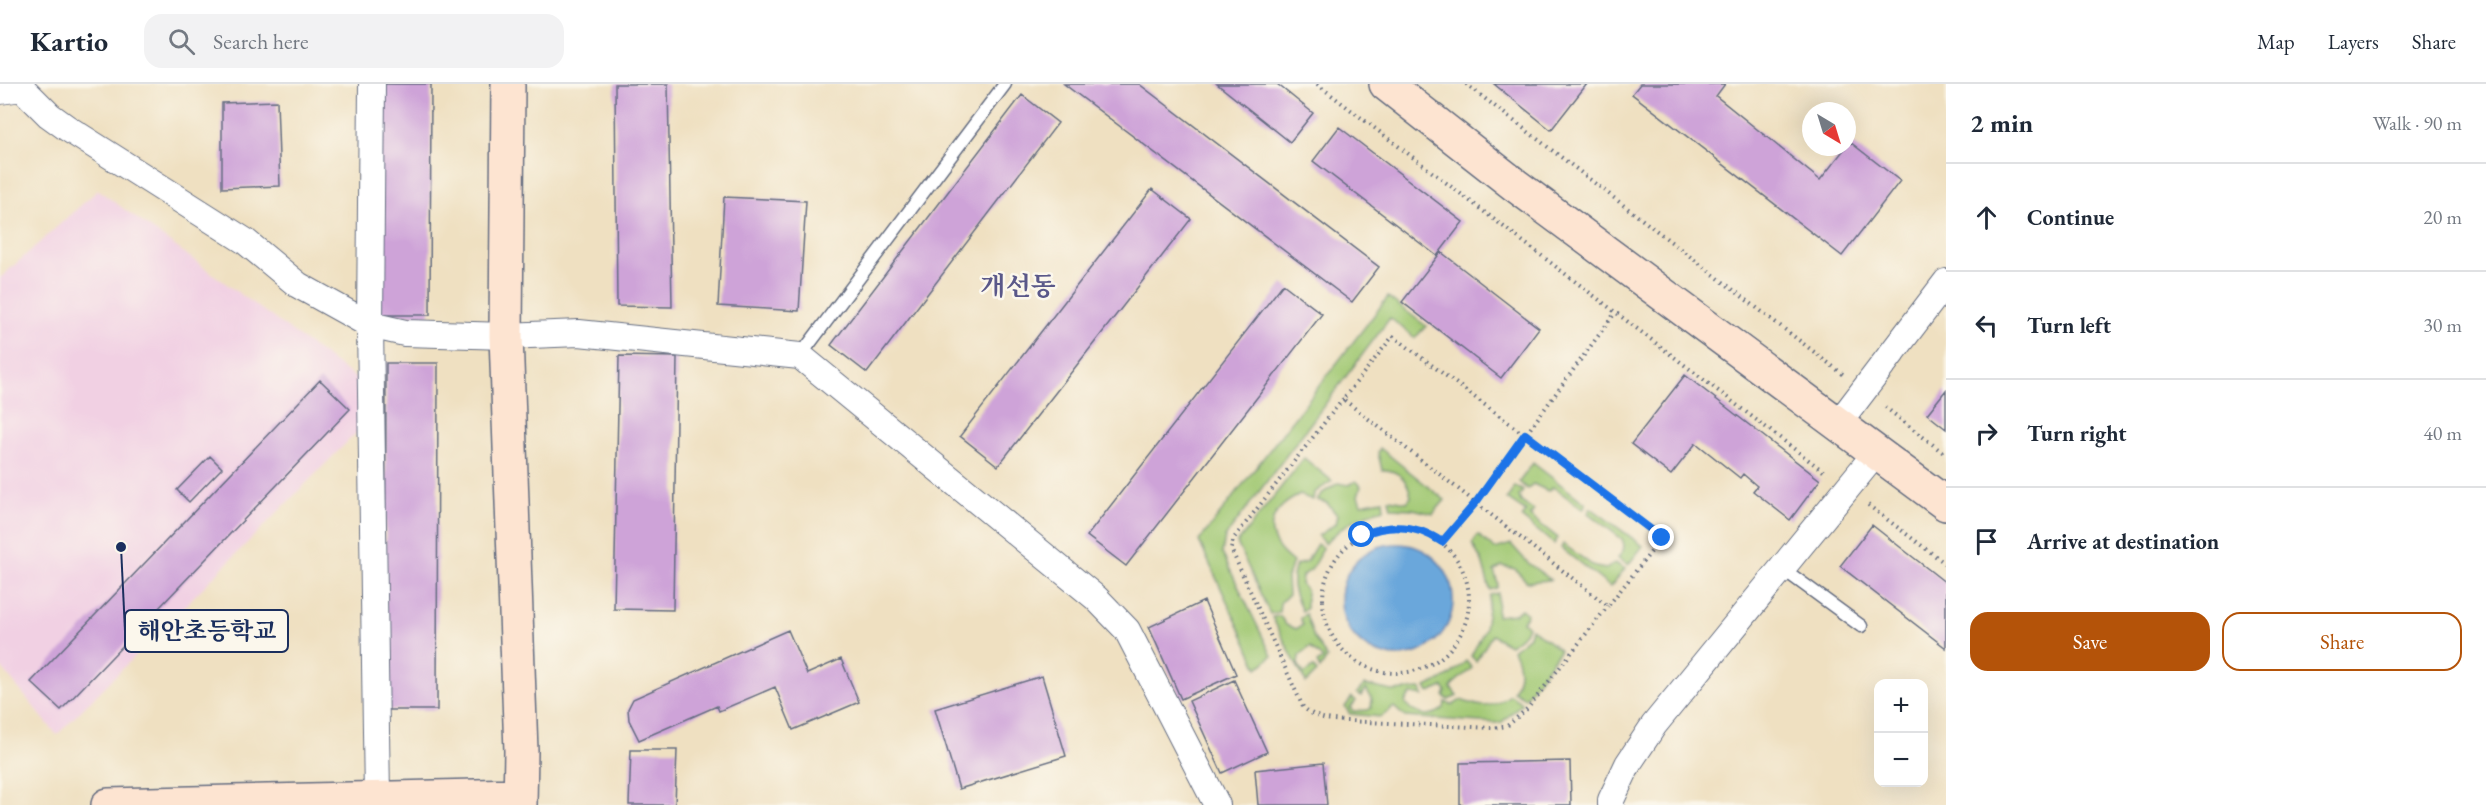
<!DOCTYPE html>
<meta charset="utf-8">
<style>
body{margin:0;font-family:"EB Garamond","Noto Serif KR",serif;background:#f2f2f3;color:#1f2937}
.controls{position:absolute;right:18px;bottom:18px;display:grid;overflow:hidden;border-radius:12px;box-shadow:0 6px 24px #0002}
.controls button{width:54px;height:54px;display:grid;place-items:center;padding:0;border:0;border-bottom:2px solid #e0e1e3;background:#fff;color:#1f2937;font:30px sans-serif}
.compass{position:absolute;left:1802px;top:18px;width:54px;height:54px;border-radius:50%;background:#fff;box-shadow:0 6px 24px #0002;rotate:142deg}
.stop{position:absolute;width:18px;height:18px;margin:-14px;border:4px solid #1a73e8;border-radius:50%;background:#fff}
.stop.end{background:#1a73e8;border-color:#fff;box-shadow:0 2px 6px #0008}
.list{margin:0;padding:0;list-style:none}
h2{display:flex;justify-content:space-between;align-items:center;height:78px;margin:0;padding:0 24px;font-size:26px}
h2 small{font-size:20px;font-weight:400;color:#747a83}
.list li{display:grid;grid-template-columns:39px 1fr auto;gap:18px;align-items:center;box-sizing:border-box;height:108px;padding:0 24px;border-top:2px solid #e0e1e3}
.list b{display:block;font-size:22px;white-space:nowrap}
.list em{font-size:20px;font-style:normal;color:#747a83}
.actions{display:flex;gap:12px;padding:18px 24px}
.actions a{flex:1;padding:14px 0;border:2px solid #b45309;border-radius:18px;text-align:center;font-size:21px;color:#b45309}
.actions .main{background:#b45309;color:#fff}
.icon{flex:none;width:33px;height:33px;fill:none;stroke:currentColor;stroke-width:2;stroke-linecap:round;stroke-linejoin:round}
.map{position:relative;flex:none;width:1946px;height:721px;overflow:hidden}
header{display:flex;align-items:center;gap:36px;box-sizing:border-box;height:84px;padding:0 30px;background:#fff;border-bottom:2px solid #e0e1e3}
header strong{font-size:28px}
nav{display:flex;gap:33px;margin-inline-start:auto;font-size:21px}
.search{width:420px;height:54px;background:#f2f2f3;display:flex;align-items:center;gap:15px;box-sizing:border-box;padding:0 21px;border-radius:18px;color:#747a83;font-size:22px}
main{display:flex}
aside{flex:1;background:#fff}
.map>svg:first-child{display:block}
.built{fill:#f1d0e3}
.green{fill:#a3c974;stroke:#5f7c69;stroke-width:1.5}
.water{fill:#6aa7db;stroke:#426b9c;stroke-width:1.5}
.building{fill:#cea3d8}
.lines{fill:none;stroke-linecap:round;stroke-linejoin:round}
.service-casing{stroke:#656d81;stroke-width:15}
.minor-casing{stroke:#656d81;stroke-width:28}
.secondary-casing{stroke:#656d81;stroke-width:36}
.path{stroke:#656d81;stroke-width:4;stroke-dasharray:1.5 4.5;stroke-linecap:butt}
.service{stroke:#fff;stroke-width:12}
.minor{stroke:#fff;stroke-width:26}
.secondary{stroke:#fde4d1;stroke-width:33}
.route{stroke:#1a73e8;stroke-width:8}
.labels{text-anchor:middle;stroke-width:5;stroke-linejoin:round;paint-order:stroke}
.quarter-label{font-size:26px;font-weight:bold;fill:#5a5889;stroke:#fbf7ec}
.leader{fill:none;stroke:#1b2f5e;stroke-width:2}
.callout-dot{fill:#1b2f5e;stroke:#fbf7ec;stroke-width:2}
.callout{fill:#fbf7ec;stroke:#1b2f5e;stroke-width:2}
.callout-label{font-size:24px;text-anchor:middle;font-weight:bold;fill:#1b2f5e}
</style>
<header>
<strong>Kartio</strong>
<div class="search"><svg class="icon" aria-label="search" viewBox="0 0 24 24"><circle cx="10" cy="10" r="6"/><path d="M15 15l6 6"/></svg>Search here</div>
<nav><a>Map</a><a>Layers</a><a>Share</a></nav>
</header>
<main>
<div class="map">
<svg width="1946" height="721" viewBox="0 0 1946 721">
<rect width="100%" height="100%" fill="#fbf7ec"/>
<filter id="ink" filterUnits="userSpaceOnUse"><feTurbulence type="fractalNoise" baseFrequency=".0167" numOctaves="2"/><feDisplacementMap in="SourceGraphic" scale="12" xChannelSelector="R" yChannelSelector="G"/><feConvolveMatrix kernelMatrix="1 2 1 2 8 2 1 2 1" color-interpolation-filters="sRGB"/></filter>
<filter id="wash" filterUnits="userSpaceOnUse"><feTurbulence type="fractalNoise" baseFrequency=".008" numOctaves="4" result="noise"/><feDisplacementMap in="SourceGraphic" scale="24" xChannelSelector="R" yChannelSelector="G"/><feGaussianBlur stdDeviation="1.35" result="paint"/><feColorMatrix in="noise" values="0 0 0 0 0 0 0 0 0 0 0 0 0 0 0 0 0 1.4 0 .05"/><feComposite in="paint" operator="in"/></filter>
<g filter="url(#wash)">
<rect width="100%" height="100%" fill="#efe0c1"/>
<path class="built" d="M98 106 358 296 361 344 57 651 0 582V194Z"/>
<path class="green" d="M1388 213 1426 242 1415 254 1390 234 1225 453 1222 469 1272 572 1258 584 1199 457Z
M1380 364 1445 416 1433 430 1413 425 1391 424 1389 415 1407 418 1411 413C1409 397 1398 385 1382 386L1378 369Z
M1304 374 1332 397 1314 409 1313 416 1300 411C1265 427 1262 455 1293 478L1287 493 1288 511 1280 519 1279 528 1270 530 1237 459Z
M1533 379 1586 420 1583 425 1553 403 1548 407 1533 400 1527 405 1519 398Z
M1356 397 1361 402 1358 412 1361 420 1383 416 1384 425C1359 431 1342 441 1325 460L1318 452 1335 440 1337 431 1327 419 1317 416 1321 410 1338 399 1349 401Z
M1515 402 1523 407 1519 412 1521 418 1534 426 1530 432 1558 454 1554 460 1522 434 1526 428 1507 415Z
M1591 424 1643 462 1628 481 1618 474C1623 468 1626 463 1622 455L1588 429Z
M1478 451 1495 465 1511 460 1528 479 1551 496 1527 498 1515 485 1502 482 1494 487 1498 500 1497 504 1490 506 1482 477 1472 460Z
M1317 460 1323 464 1311 486 1302 492 1301 500 1306 506V525L1302 527C1294 510 1289 500 1296 481L1306 478Z
M1563 460 1595 483 1606 485 1615 479 1625 485 1610 503 1561 464Z
M1498 509 1497 532 1515 530 1521 525 1527 530 1522 538 1528 542 1525 549 1510 561 1492 551 1476 577 1471 572 1485 545 1490 511Z
M1306 530 1314 554 1327 574 1320 585 1317 579 1323 575 1310 563 1299 572 1298 580 1304 590 1313 583 1317 588 1306 599 1272 533 1280 532 1286 541 1296 545 1303 541 1300 534Z
M1531 544 1560 566 1525 614 1513 607C1521 593 1521 581 1513 566L1529 552Z
M1466 577 1472 584 1452 601 1451 604 1458 612 1448 616 1444 612 1446 607 1443 603 1429 609 1426 603 1449 592Z
M1364 601 1392 607 1421 605 1423 612 1411 610 1405 618C1413 632 1432 635 1444 624L1445 618 1453 621 1461 616C1482 624 1492 625 1510 611L1522 619 1502 638 1496 639 1405 633 1394 623 1381 633 1350 630 1345 623 1352 613 1356 617 1350 624 1353 627 1368 626 1371 624 1372 615 1366 605 1361 612 1357 609Z"/>
<path class="water" d="M1341 516a56 56 0 1 1 112 0a56 56 0 1 1-112 0Z"/>
<g id="blocks">
<path class="building" d="M379 0H431L430 231H378Z
M615 0H668L672 223 617 222Z
M1064 0H1139L1379 183 1352 218Z
M1217 0H1277L1313 29 1290 58Z
M1494 0H1587L1551 46Z
M1640 0H1725L1716 12 1820 96 1850 58 1900 97 1842 172 1632 10Z
M1022 11 1058 39 867 289 831 261Z
M277 17 280 102 222 104V19Z
M1339 43 1463 138 1437 172 1313 77Z
M1152 105 1191 135 998 382 960 352Z
M724 113 806 117 799 227 718 222Z
M1441 168 1539 244 1501 294 1402 218Z
M1283 200 1322 230 1126 482 1087 452Z
M619 272 677 273 673 526 614 525Z
M386 279H438L437 626H385Z
M1685 291 1820 396 1790 436 1753 407 1757 402 1743 390 1740 394 1696 359 1671 391 1631 360Z
M320 296 350 325 61 626 31 598Z
M1946 306V345L1927 330Z
M210 372 222 384 189 418 177 406Z
M1872 441 1946 499V564L1840 482Z
M1204 517 1236 590 1181 615 1149 543Z
M788 546 807 590 841 575 859 618 793 646 775 603 719 627 717 622 639 656 629 636 628 625 633 615Z
M1042 592 1066 672 959 705 935 625Z
M1234 596 1267 668 1222 689 1189 617Z
M631 666H677L675 721H629Z
M1570 677 1571 721H1460V679Z
M1323 679 1327 721H1258L1255 686Z"/>
</g>
</g>
<g filter="url(#ink)">
<use href="#blocks" fill-opacity="0" stroke="#656d81" stroke-width="1.5"/>
<g class="lines">
<defs>
<path id="service" d="M800 272 1005 0
M1783 485 1861 542"/>
<path id="minor" d="M22 0V4L49 31 67 44 245 157 298 201 370 241 405 249 506 252 579 249 800 272 1096 514 1127 546 1217 721
M372 0 370 241 377 714
M0 7 22 4
M1838 340 1946 198
M1611 721V716L1628 680 1654 641 1876 369"/>
<path id="secondary" d="M508 0 506 252 521 667 520 721
M1386 0 1515 101 1946 420
M108 721 520 711"/>
</defs>
<use href="#service" class="service-casing"/>
<use href="#minor" class="minor-casing"/>
<use href="#secondary" class="secondary-casing"/>
<path class="path" d="M1317 0 1827 390
M1466 0 1844 291
M1393 252 1662 454 1608 522 1343 315Z
M1343 315 1234 454 1231 465 1303 623C1316 635 1329 636 1346 637L1492 644 1507 642 1528 624 1608 522
M1885 323 1946 371
M1868 421 1946 480
M1323 516a73 73 0 1 1 146 0a73 73 0 1 1-146 0Z
M1442 458 1477 417 1615 229"/>
<use href="#service" class="service"/>
<use href="#minor" class="minor"/>
<use href="#secondary" class="secondary"/>
</g>
</g>
<g class="lines" filter="url(#ink)">
<path class="route" d="M1362 451C1390 439 1417 441 1442 458L1477 417 1525 350 1662 454"/>
</g>
<g class="labels">
<g class="quarter-label">
<text x="1018" y="211">개선동</text>
</g>
</g>
<path class="leader" d="M121 463L125 547"/>
<circle class="callout-dot" cx="121" cy="463" r="6"/>
<rect class="callout" x="125" y="526" width="163" height="42" rx="6"/>
<g class="callout-label">
<text x="207" y="555">해안초등학교</text>
</g>
</svg>
<div class="controls">
<button>+</button>
<button>−</button>
</div>
<svg class="compass" viewBox="-18 -18 36 36"><path d="M0-13l5 13h-10z" fill="#e53935"/><path d="M0 13l5-13h-10z" fill="#747a83"/></svg>
<div class="stop" style="left:1362px;top:451px"></div>
<div class="stop end" style="left:1662px;top:454px"></div>
</div>
<aside>
<h2>2 min<small>Walk · 90 m</small></h2>
<ul class="list">
<li><svg class="icon" aria-label="ahead" viewBox="0 0 24 24"><path d="M12 20V5M6 11l6-6 6 6"/></svg><div><b>Continue</b></div><em>20 m</em></li>
<li><svg class="icon" aria-label="left" viewBox="0 0 24 24"><path d="M17 20v-9H6M10 6l-5 5 5 5"/></svg><div><b>Turn left</b></div><em>30 m</em></li>
<li><svg class="icon" aria-label="right" viewBox="0 0 24 24"><path d="M7 20v-9h11M14 6l5 5-5 5"/></svg><div><b>Turn right</b></div><em>40 m</em></li>
<li><svg class="icon" aria-label="arrive" viewBox="0 0 24 24"><path d="M6 21V4h12l-3 4 3 4H6"/></svg><div><b>Arrive at destination</b></div></li>
</ul>
<div class="actions"><a class="main">Save</a><a>Share</a></div>
</aside>
</main>
